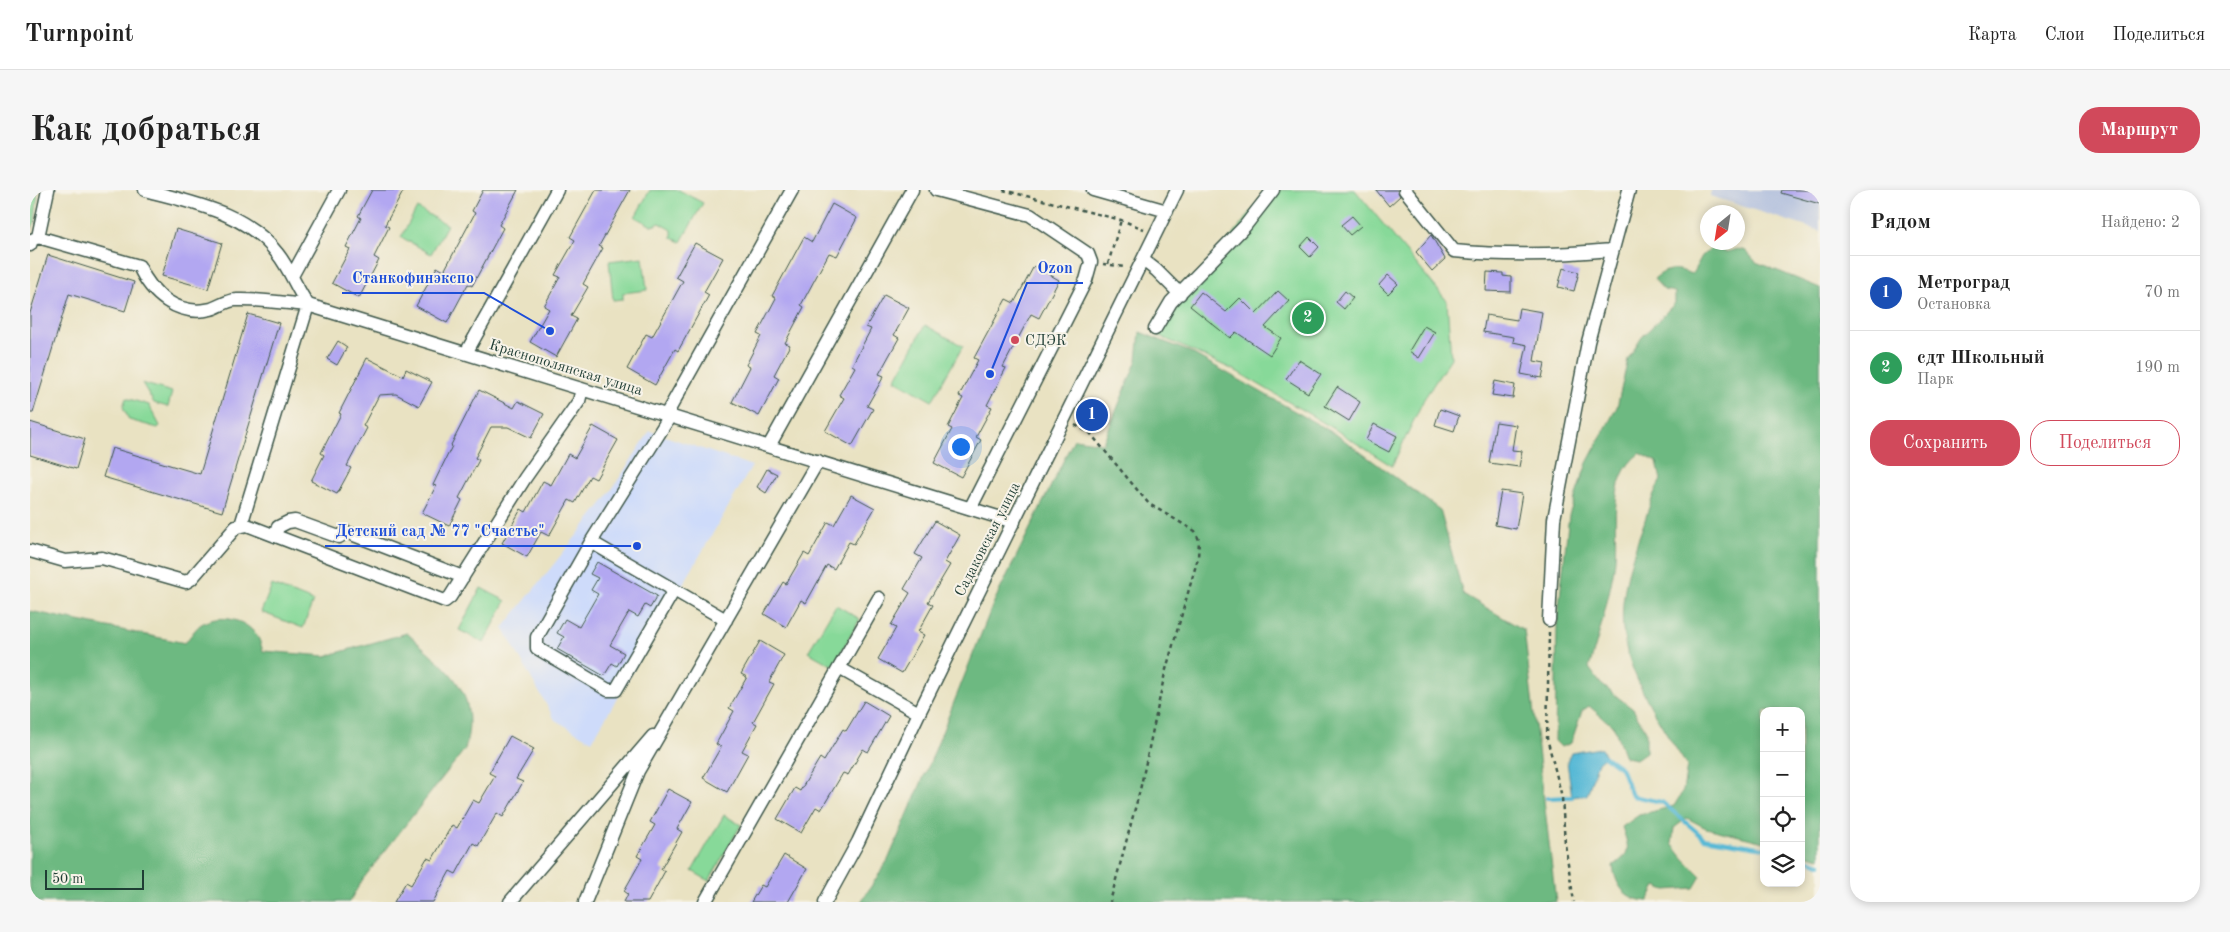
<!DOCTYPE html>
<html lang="ru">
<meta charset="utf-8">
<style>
body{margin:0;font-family:"Old Standard TT",serif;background:#f6f6f6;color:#222}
.controls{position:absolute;right:15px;bottom:15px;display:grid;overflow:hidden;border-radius:10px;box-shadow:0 2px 8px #0003}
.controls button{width:45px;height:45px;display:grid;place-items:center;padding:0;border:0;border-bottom:1px solid #e0e0e0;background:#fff;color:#222;font:25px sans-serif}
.compass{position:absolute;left:1670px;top:15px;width:45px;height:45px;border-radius:50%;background:#fff;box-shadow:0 2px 8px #0003;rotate:210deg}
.scale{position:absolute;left:15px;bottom:12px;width:99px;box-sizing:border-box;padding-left:5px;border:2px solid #1f3d34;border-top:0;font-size:14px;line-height:18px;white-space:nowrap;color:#1f3d34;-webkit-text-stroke:4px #f7f3e8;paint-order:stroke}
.you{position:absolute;left:930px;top:256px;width:18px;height:18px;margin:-12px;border:4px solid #fff;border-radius:50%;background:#1a73e8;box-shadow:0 0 0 8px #1a73e833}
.badge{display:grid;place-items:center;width:32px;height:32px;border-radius:50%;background:#d1495b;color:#fff;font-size:16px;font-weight:700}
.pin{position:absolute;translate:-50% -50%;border:2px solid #fff;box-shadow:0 1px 5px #0006}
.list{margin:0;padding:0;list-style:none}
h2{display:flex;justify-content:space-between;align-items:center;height:65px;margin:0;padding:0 20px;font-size:21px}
h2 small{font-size:16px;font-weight:400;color:#767676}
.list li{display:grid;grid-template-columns:32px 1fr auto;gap:15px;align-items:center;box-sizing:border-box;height:75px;padding:0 20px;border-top:1px solid #e0e0e0}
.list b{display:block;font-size:19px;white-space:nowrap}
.list p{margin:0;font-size:16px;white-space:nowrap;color:#767676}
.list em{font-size:16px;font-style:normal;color:#767676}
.actions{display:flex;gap:10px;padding:15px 20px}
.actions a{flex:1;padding:11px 0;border:1px solid #d1495b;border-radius:20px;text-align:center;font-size:18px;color:#d1495b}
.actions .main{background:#d1495b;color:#fff}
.icon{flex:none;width:28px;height:28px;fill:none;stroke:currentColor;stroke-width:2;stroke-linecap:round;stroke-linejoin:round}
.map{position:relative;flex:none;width:1790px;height:712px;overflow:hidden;border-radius:20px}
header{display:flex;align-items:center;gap:30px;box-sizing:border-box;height:70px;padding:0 25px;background:#fff;border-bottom:1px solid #e0e0e0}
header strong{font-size:24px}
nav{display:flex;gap:28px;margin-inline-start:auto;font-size:18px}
.intro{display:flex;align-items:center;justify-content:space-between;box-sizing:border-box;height:120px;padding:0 30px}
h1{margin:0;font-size:35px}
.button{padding:12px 22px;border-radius:20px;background:#d1495b;color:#fff;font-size:18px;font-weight:700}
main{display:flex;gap:30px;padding:0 30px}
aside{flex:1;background:#fff;border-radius:20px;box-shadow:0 2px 8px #0003}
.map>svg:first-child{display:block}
.built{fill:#cedbfa}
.industrial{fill:#b9c5de}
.green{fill:#87d999;stroke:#538b66}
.forest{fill:#6db981;stroke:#467b5a}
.water{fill:#58b9d6;stroke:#3c7b85}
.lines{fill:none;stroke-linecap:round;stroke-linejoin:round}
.stream{stroke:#58b9d6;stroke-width:4}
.building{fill:#b2a7f1}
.minor-casing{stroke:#3d5649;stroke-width:15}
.path{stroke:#3d5649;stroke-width:2.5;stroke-dasharray:4 4;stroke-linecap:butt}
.minor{stroke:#fff;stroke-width:12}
.poi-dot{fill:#d1495b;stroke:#f7f3e8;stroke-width:2}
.labels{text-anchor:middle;stroke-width:4;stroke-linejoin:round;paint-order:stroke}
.poi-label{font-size:15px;fill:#1f3d34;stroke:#f7f3e8;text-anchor:start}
.street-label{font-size:15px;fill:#1f3d34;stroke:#f7f3e8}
.leader{fill:none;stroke:#1d4ed8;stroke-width:2}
.callout-dot{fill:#1d4ed8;stroke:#f7f3e8;stroke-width:2}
.callout-label{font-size:16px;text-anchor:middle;font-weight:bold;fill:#1d4ed8;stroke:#f7f3e8;stroke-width:4;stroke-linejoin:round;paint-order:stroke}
</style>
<header>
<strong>Turnpoint</strong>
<nav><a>Карта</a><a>Слои</a><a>Поделиться</a></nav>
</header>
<div class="intro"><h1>Как добраться</h1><a class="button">Маршрут</a></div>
<main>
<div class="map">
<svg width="1790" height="712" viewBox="0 0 1790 712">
<rect width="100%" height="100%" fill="#f7f3e8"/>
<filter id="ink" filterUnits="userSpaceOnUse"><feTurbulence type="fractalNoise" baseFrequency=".02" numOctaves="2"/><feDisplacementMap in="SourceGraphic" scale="10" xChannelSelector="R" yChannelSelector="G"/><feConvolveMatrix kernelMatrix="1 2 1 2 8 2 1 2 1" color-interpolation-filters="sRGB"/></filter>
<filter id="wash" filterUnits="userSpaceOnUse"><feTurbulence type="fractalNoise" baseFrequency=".0096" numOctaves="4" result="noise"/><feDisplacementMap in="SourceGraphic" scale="20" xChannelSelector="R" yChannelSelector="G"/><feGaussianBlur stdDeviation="1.12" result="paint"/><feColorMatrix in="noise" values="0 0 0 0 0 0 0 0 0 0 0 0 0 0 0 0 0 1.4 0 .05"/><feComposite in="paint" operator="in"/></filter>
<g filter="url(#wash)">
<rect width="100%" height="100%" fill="#e9e2c2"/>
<path class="built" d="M620 241 722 276 562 551 525 530 473 438 575 310Z"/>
<path class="industrial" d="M1681 0H1790V41L1680 6Z"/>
<path class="green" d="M0 0H8L5 32 0 42Z
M620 0H649L673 13 651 52 642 48V40L630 33 622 36 605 27Z
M1238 0H1325L1417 111 1421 168 1394 209 1362 276 1306 240 1206 181 1125 144Z
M387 18 417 35 401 64 371 47Z
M613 67 617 100 593 103V109L583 110 579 71Z
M895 135 933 156 902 211 865 190Z
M112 193 142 202 138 217 124 213Z
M96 208 119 215 130 236 128 238 99 230 93 217Z
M242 395 283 411 273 438 231 422Z
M451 398 476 411 454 453 429 440Z
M806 415 830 429 803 476 778 462Z
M694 625 711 635 679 691 662 681Z"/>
<path class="forest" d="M1681 58 1696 62 1708 59 1716 61 1726 72 1790 98V668L1771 663V521H1734V652L1676 638 1657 628 1644 638 1642 654 1653 668 1671 686 1664 698 1636 700 1626 696 1618 711C1596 710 1586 697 1583 676 1602 663 1599 658 1592 637L1609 625 1644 616 1653 601 1657 576C1633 537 1597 486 1593 439 1590 408 1599 376 1609 347 1617 327 1620 308 1631 290L1627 272 1610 263C1574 289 1590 340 1584 378 1578 412 1569 445 1559 478L1571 494 1603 519 1616 541V562L1606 569 1595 567 1584 537 1559 516 1552 521 1541 553 1531 557 1525 551 1527 434 1539 325 1557 273 1587 217 1598 169 1612 147 1645 113V102L1634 100 1624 89C1638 77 1646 78 1662 84L1672 66Z
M1110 142 1160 162 1307 245 1410 320 1433 404 1494 440 1526 712H831L858 670 901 570 963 414 1044 249 1073 253 1107 170Z
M0 421 155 453C160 447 165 439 170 435 188 423 215 428 227 446 230 450 231 456 233 461L296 466 377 443C416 479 451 499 435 559L333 689 319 712H0Z"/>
<path class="water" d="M1570 558 1576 565 1568 572 1557 605 1542 607 1537 572 1541 563Z"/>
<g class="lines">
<path class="stream" d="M1574 566 1591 578 1602 606 1632 612 1674 648 1734 658
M1517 608 1542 607
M1771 667 1790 674"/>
</g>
<g id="blocks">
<path class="building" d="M342 0H374L355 35 359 37 344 67 349 70 329 108 302 93 320 59 316 57 331 28 328 26Z
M453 0H488L469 35 473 38 442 96 438 94 417 133 386 116 407 77 414 81 445 23 442 21Z
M566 0H600L569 56 573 58 553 94 558 97 541 126 547 129 526 167 500 152 519 119 514 116 530 87 525 85 545 50 540 47Z
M1346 0H1367L1370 6 1359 16Z
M1752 0H1790V14L1751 3Z
M802 14 827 28 807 66 799 63 771 115 774 117 755 153 760 155 744 185 749 188 729 226 702 212 720 177 716 175 731 146 727 144 746 108 742 106 774 47 782 52Z
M1322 26 1331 36 1320 45 1311 35Z
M146 39 192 53 178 99 132 86Z
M1401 45 1415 69 1402 81 1386 62Z
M1279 47 1289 57 1280 67 1270 57Z
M665 53 693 68 674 102 679 105 648 161 645 159 625 195 597 179 616 144 622 147 653 91 646 87Z
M18 65 104 92 95 121 39 104 3 223H0V123Z
M1004 76 1029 90 1009 128 1001 124 973 177 976 178 957 215 962 217 946 247 951 250 931 287 904 273 922 239 918 237 933 208 929 206 948 170 944 168 976 109 984 113Z
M1533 78 1549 82 1544 101 1528 97Z
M1457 82 1473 83V86L1481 87V102L1456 101Z
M1358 85 1368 94 1358 104 1349 95Z
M1248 101 1259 111 1235 137 1251 148 1240 165 1206 142 1200 148 1160 116 1171 102 1196 122 1210 108 1226 124Z
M1315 101 1323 108 1314 119 1306 112Z
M854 105 879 118 864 145 869 148 849 184 854 186 837 216 843 219 822 256 795 241 814 208 809 205 825 177 822 175 841 139 836 137Z
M1489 118 1512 122 1504 171 1515 173 1512 188 1491 184 1497 155 1483 152 1484 147 1453 142 1456 125 1487 130Z
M218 124 249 133 192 322 73 287 82 258 170 284Z
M1394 136 1405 142 1389 168 1379 161Z
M308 151 317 157 307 175 297 169Z
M337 168 373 186 376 179 402 192 389 216 366 204 349 205 333 236 337 238 317 276 321 278 307 304 281 291 294 265 291 263 311 224 309 223Z
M1269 170 1291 184 1278 203 1256 189Z
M1465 191 1485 195 1483 208 1462 205Z
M1307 197 1330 212 1319 231 1295 216Z
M449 200 484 218 488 211 514 224 501 248 478 237H461L445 268 449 270 429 308 432 310 419 336 392 323 406 296 403 295 422 256 421 255Z
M1410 219 1429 226 1424 241 1405 235Z
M0 232 55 249 46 279 0 265Z
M1466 232 1486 235 1482 260 1492 261 1489 277 1459 273Z
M1344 234 1367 246 1359 262 1336 250Z
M563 236 588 250 566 289 560 286 545 313 539 310 519 346 511 342 497 367 472 353 491 319 496 322 513 291 521 295 538 264 545 268Z
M737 279 747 284 736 303 727 297Z
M1471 301 1492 304 1486 339 1465 335Z
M821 305 845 318 824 354 819 352 804 379 797 375 776 413 771 410 756 437 734 424 753 392 756 394 774 363 779 366 798 332 804 335Z
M905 331 930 345 915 372 920 375 898 412 903 415 888 442 894 445 872 483 848 469 866 438 861 435 880 403 874 399 892 368 885 364Z
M567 372 627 406 620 418 615 415 608 427 599 422 580 455 594 463 587 476 582 473 574 486 527 459 534 447 527 443 535 429 549 437 568 404 561 400 568 388 560 384Z
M730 451 754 465 739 492 744 494 723 532 727 534 712 561 718 564 697 602 673 588 691 557 686 554 704 521 699 518 717 487 711 484Z
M834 511 859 526 838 562 833 559 818 585 813 583 791 620 786 617 771 643 747 629 765 598 770 601 790 568 794 571 813 539 816 541Z
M480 546 504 559 486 589 493 592 473 627 467 623 448 656 443 653 426 684 420 681 403 712H364L376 692 381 695 397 668 402 670 422 635 427 638 443 610 449 613 465 586 459 583Z
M638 599 662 612 647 639 652 642 631 679 635 681 618 712H594L598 704 594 701 612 669 607 666 625 635 620 632Z
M754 665 777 679 758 712H721L731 695 735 697Z"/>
</g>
</g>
<g filter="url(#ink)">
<use href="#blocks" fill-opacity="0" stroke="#3d5649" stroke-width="1"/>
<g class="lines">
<defs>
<path id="minor" d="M115 0C162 13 216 22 247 63 260 79 266 98 278 115L984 332
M906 0 1000 25 1058 64 1061 72 1056 90 941 317
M1063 0 1137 21
M1375 0 1424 61C1477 66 1529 65 1582 60
M8 47 109 76C121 104 148 127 181 119 189 117 197 110 206 110 230 109 255 113 278 115L211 335
M0 55 2 50 8 47 18 0
M1113 70 1126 80 1150 104
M262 86 309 0
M1125 139 1141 112 1215 36 1243 0
M436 163 527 0
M636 225 762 0
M739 256 882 0
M245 346 248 337 258 332 265 331 309 347 316 342 433 387
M561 352 640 226
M0 361 35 371 72 368 156 392 161 389 206 337 217 335 415 411 420 407 495 288 549 211 552 199
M644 400 586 500H578L507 458V447L561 352 696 430
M1519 430 1524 329 1558 152 1599 0
M809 478 889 523
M480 712 623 546
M555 712 608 581 788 271
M675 712 849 408
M795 712 828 652 889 523 1147 0"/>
</defs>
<use href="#minor" class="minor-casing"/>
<path class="path" d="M973 0 1091 30 1114 39
M1073 74 1095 77
M1078 74 1091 30
M1045 235 1060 243 1119 314 1165 341 1169 350 1168 368 1135 483 1110 600 1080 712
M1519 442 1517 548 1532 607 1535 654 1544 712"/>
<use href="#minor" class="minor"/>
</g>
</g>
<circle class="poi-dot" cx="985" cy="150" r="5"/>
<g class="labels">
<g class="poi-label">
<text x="995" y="155">СДЭК</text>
</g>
<g class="street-label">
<text transform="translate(536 177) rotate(17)" y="5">Краснополянская улица</text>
<text transform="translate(957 349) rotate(-63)" y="5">Садаковская улица</text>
</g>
</g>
<path class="leader" d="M960 184L997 93H1053M520 141L454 103H312M607 356L524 356H295"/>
<g class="callout-dot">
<circle cx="960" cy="184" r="5"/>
<circle cx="520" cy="141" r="5"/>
<circle cx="607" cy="356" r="5"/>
</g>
<g class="callout-label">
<text x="1025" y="83">Ozon</text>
<text x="383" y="93">Станкофинэкспо</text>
<text x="410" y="346">Детский сад № 77 "Счастье"</text>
</g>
</svg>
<div class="controls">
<button>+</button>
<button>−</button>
<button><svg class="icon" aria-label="locate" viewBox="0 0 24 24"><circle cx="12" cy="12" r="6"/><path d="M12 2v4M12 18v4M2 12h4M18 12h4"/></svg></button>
<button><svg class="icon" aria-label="layers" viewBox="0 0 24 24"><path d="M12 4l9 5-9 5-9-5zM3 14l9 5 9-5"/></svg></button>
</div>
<svg class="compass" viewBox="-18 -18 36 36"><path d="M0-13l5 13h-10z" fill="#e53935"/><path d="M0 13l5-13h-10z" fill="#767676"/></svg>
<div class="scale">50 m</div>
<div class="you"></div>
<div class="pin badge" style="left:1062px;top:225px;background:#1a4fb4">1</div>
<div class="pin badge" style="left:1278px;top:128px;background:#2e9e5b">2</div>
</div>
<aside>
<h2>Рядом<small>Найдено: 2</small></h2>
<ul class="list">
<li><span class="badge" style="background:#1a4fb4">1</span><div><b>Метроград</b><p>Остановка</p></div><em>70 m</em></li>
<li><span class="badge" style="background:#2e9e5b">2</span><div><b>сдт Школьный</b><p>Парк</p></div><em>190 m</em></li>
</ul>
<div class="actions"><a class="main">Сохранить</a><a>Поделиться</a></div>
</aside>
</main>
